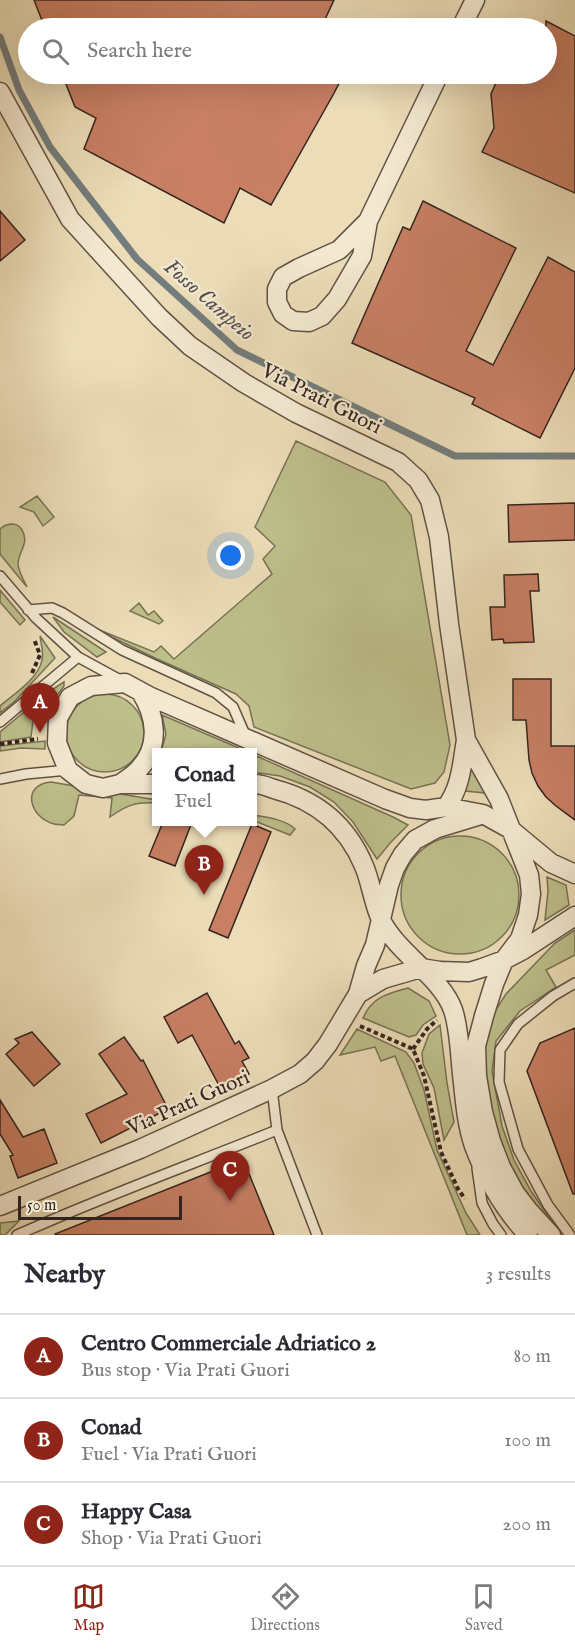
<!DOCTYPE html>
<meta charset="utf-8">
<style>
body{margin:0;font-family:"IM FELL English",serif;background:#f2f2f3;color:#2b2b33}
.scale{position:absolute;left:18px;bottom:15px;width:164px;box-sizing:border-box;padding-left:6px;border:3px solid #34241f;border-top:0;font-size:16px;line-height:21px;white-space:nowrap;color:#34241f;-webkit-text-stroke:4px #f3e9d1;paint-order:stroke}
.you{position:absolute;left:231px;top:556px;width:21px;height:21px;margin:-15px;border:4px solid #fff;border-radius:50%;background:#1a73e8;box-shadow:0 0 0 9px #1a73e833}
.badge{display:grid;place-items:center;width:39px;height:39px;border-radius:50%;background:#8f2418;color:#fff;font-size:20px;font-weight:700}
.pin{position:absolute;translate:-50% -50px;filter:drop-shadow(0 2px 3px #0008)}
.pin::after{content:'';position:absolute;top:32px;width:21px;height:18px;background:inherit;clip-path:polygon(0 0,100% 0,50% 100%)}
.popup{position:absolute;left:152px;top:748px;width:105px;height:78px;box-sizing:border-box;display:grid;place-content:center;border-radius:0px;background:#fff;filter:drop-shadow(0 2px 4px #0005);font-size:20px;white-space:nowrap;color:#7c7c81}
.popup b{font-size:22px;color:#2b2b33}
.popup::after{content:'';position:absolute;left:50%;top:100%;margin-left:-12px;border:12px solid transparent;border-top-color:#fff}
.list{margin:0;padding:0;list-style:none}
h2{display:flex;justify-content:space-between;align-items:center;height:78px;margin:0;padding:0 24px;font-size:26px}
h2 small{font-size:20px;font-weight:400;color:#7c7c81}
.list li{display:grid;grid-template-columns:39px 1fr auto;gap:18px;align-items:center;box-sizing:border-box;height:84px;padding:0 24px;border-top:2px solid #e1e1e2}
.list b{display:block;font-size:22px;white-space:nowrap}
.list p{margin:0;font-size:20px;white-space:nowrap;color:#7c7c81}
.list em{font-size:20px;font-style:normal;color:#7c7c81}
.icon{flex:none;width:33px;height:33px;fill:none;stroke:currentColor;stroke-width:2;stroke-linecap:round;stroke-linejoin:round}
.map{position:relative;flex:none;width:575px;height:1235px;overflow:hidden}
.search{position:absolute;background:#fff;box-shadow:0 6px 24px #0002;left:18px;right:18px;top:18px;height:66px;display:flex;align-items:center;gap:15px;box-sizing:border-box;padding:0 21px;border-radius:33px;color:#7c7c81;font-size:22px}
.sheet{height:330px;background:#fff}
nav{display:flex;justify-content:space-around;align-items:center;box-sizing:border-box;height:84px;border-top:2px solid #e1e1e2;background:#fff;font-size:16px;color:#7c7c81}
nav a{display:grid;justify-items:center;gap:3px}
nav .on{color:#8f2418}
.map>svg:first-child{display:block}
.green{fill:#bdbf8b;stroke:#787255;stroke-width:1.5}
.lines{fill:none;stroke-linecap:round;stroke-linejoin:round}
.stream{stroke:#747d7d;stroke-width:7}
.building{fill:#c87f64;stroke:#34241f;stroke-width:1.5}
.service-casing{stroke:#625245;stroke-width:12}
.minor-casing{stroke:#625245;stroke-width:21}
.path{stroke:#34241f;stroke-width:4;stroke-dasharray:4.5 3;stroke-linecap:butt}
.service{stroke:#f3e9d1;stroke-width:9}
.minor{stroke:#f3e9d1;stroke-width:18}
.labels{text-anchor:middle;stroke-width:4.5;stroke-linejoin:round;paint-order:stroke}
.street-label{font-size:21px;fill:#34241f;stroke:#f3e9d1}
.water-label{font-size:22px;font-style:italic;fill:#54504e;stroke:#f3e9d1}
</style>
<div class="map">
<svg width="575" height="1235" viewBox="0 0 575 1235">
<rect width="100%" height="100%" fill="#ecddb8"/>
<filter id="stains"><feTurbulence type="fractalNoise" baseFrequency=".00333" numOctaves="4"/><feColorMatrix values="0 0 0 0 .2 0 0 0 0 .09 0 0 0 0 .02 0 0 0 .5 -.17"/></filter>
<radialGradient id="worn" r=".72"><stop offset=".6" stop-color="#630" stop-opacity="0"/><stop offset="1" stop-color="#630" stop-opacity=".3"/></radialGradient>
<path class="green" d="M296 441 385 482 411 515 450 745 444 772 435 783 411 789 254 727 249 706 236 694 157 659 87 625 154 652 161 646 174 659 272 574 263 559 275 546 255 527Z
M37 496 54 517 43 526 34 512 20 507Z
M10 524C16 524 19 525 22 530 30 543 18 552 18 564 19 573 24 580 27 587L0 554V529L4 526Z
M0 590 25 620 20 625 0 602Z
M139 603 148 615 154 611 163 621 159 624 130 611Z
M53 617 106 652 97 657 64 632Z
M40 636 55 658 15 701 0 713V706C13 695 39 678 42 660 44 653 41 644 40 636Z
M64 682V686L53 701 46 722 33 721 31 737 0 742V732L47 693Z
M66 733a39 39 0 1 1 78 0a39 39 0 1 1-78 0Z
M162 715 248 752H161L166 734Z
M45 741V749L21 748 0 751V746Z
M252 754 393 817 408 825 391 842 377 859 353 822 334 802 310 787 280 776 252 772Z
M471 766 486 793 465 791Z
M51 782 156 800V803C135 802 127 805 110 817L112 798 79 795 74 816 64 825C61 824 58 825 54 824 30 818 20 785 51 782Z
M252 815C265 817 285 819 295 829L290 835 252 820Z
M401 895a59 59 0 1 1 118 0a59 59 0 1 1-118 0Z
M547 877 566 885 569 905 545 920 548 891Z
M575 930V955L546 970 556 987 520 1011 496 1041 492 1071 502 1126 514 1160 531 1191 561 1235H560L543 1217 516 1179 501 1147 488 1106 484 1049 492 1016 506 994 555 943Z
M408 988 429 1001 436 1016 423 1025 416 1035 409 1037 363 1018C372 997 387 994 408 988Z
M440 1025 447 1083 454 1122 444 1140 434 1088 423 1064 422 1053 429 1034Z
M357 1029 406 1052 414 1063 424 1090 437 1150 466 1213 480 1235H467L395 1056 381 1061 375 1047 340 1055Z
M19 1221 5 1235H0V1223Z"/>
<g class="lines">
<path class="stream" d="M0 37 19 90 50 147 137 259 237 350 455 456H575"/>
</g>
<path class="building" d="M34 0H334L321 28H45Z
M546 21 575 36V193L482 152 494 128 491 94 500 74H546Z
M62 74H344L333 95 271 205 240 188 224 223 84 149 96 118 75 107Z
M423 201 516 248 466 351 493 365 548 257 575 272V368L540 438 472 404 475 398 352 343 403 227 410 230Z
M0 211 25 240 0 261Z
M575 503V540L509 542 508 505Z
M538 574 539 591H530L534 642 504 643 503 639 492 640 490 607H505L504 575Z
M513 679H551V746H575V820L556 806 546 797 538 786 532 773 529 760 526 720H513Z
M163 822H192L175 866 149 856Z
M252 824 271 832 228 938 209 930Z
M207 993 235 1044 239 1041 249 1058 242 1061 249 1074 221 1089 192 1035 178 1043 164 1017Z
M575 1028V1194H573L527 1071 540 1043Z
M32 1032 60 1064 34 1086 6 1054 19 1043 15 1039Z
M124 1037 141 1061 143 1060 168 1109 101 1143 86 1114 127 1094 99 1054Z
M0 1100 23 1137 44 1129 57 1163 18 1178 10 1156 13 1155 0 1134Z
M243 1159 274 1235H55V1234Z"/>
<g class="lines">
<defs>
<path id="service" d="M0 576 36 618 78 657 122 681
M28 610 52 608 63 613 122 650 216 693 233 707 246 737
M0 722 78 657
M0 779 26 774 68 770
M272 1089 277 1130 317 1235
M477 1168 482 1203 493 1224 501 1235
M17 1235C102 1197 190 1165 277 1130
M570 1235 548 1205 518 1149 499 1082 500 1050 518 1024 553 996 575 983"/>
<path id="minor" d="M461 28 475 0
M0 92 70 219 159 317 190 346 244 383 296 413 398 462 418 480 430 500 439 537 449 624 466 740 499 799 529 875 531 894 528 915 520 939 504 960 494 984 484 1016 476 1046 477 1076 483 1112 491 1141 501 1167 515 1193 528 1210 551 1235
M368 221 339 250 299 268 283 277 277 289V302L283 314 293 321 309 322 322 316 337 299 362 256 368 221 439 74
M252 783C260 784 267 786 274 789 316 800 347 825 364 866 371 882 374 907 382 922 399 954 442 978 453 1010 460 1030 460 1061 463 1083 465 1103 467 1126 474 1146 486 1178 504 1209 528 1235
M120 784C127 779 134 775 139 769 161 746 156 715 140 691
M156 784H120L103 788 86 784 68 770 57 743 58 718 70 697 91 686 125 683 149 696 385 799 410 808 426 810 446 807 483 814 510 829 551 863 575 874
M446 807C461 788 462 763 466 740
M358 994 383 979 421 968 440 971 469 972 482 968 504 960 523 950 575 916
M0 1206 140 1149 272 1089 300 1074 315 1061 328 1044 358 994 366 966 375 945 389 885 395 868 403 854 415 840 435 829 481 815"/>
</defs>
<use href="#service" class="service-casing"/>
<use href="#minor" class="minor-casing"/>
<path class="path" d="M32 673 40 655 34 639
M0 744 38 739
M360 1026 413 1049 424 1076 441 1152 458 1189 465 1199
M413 1049 427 1029 437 1020"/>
<use href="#service" class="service"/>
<use href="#minor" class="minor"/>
</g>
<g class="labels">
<g class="street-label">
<text transform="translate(322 398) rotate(27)" y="7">Via Prati Guori</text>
<text transform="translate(188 1102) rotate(-24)" y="7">Via Prati Guori</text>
</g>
<g class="water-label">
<text transform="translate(210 299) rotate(41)" y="8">Fosso Campeio</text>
</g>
</g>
<rect width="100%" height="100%" filter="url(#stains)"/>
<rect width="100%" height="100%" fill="url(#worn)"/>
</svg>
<div class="scale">50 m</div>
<div class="you"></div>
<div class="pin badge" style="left:40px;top:733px">A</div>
<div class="pin badge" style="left:204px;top:895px">B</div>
<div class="popup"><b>Conad</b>Fuel</div>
<div class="pin badge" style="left:230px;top:1201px">C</div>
<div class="search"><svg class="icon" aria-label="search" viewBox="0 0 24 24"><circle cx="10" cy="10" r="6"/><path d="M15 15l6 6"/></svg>Search here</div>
</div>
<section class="sheet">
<h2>Nearby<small>3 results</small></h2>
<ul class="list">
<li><span class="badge">A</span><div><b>Centro Commerciale Adriatico 2</b><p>Bus stop · Via Prati Guori</p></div><em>80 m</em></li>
<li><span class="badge">B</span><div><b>Conad</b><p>Fuel · Via Prati Guori</p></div><em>100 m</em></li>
<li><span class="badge">C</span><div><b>Happy Casa</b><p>Shop · Via Prati Guori</p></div><em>200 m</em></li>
</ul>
</section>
<nav>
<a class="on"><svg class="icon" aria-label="map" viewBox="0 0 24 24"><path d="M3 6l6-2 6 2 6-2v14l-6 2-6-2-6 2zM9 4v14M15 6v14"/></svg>Map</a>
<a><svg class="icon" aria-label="directions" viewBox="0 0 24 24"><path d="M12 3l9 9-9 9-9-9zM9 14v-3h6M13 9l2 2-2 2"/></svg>Directions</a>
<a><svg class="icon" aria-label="saved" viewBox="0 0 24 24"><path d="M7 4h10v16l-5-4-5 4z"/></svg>Saved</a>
</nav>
